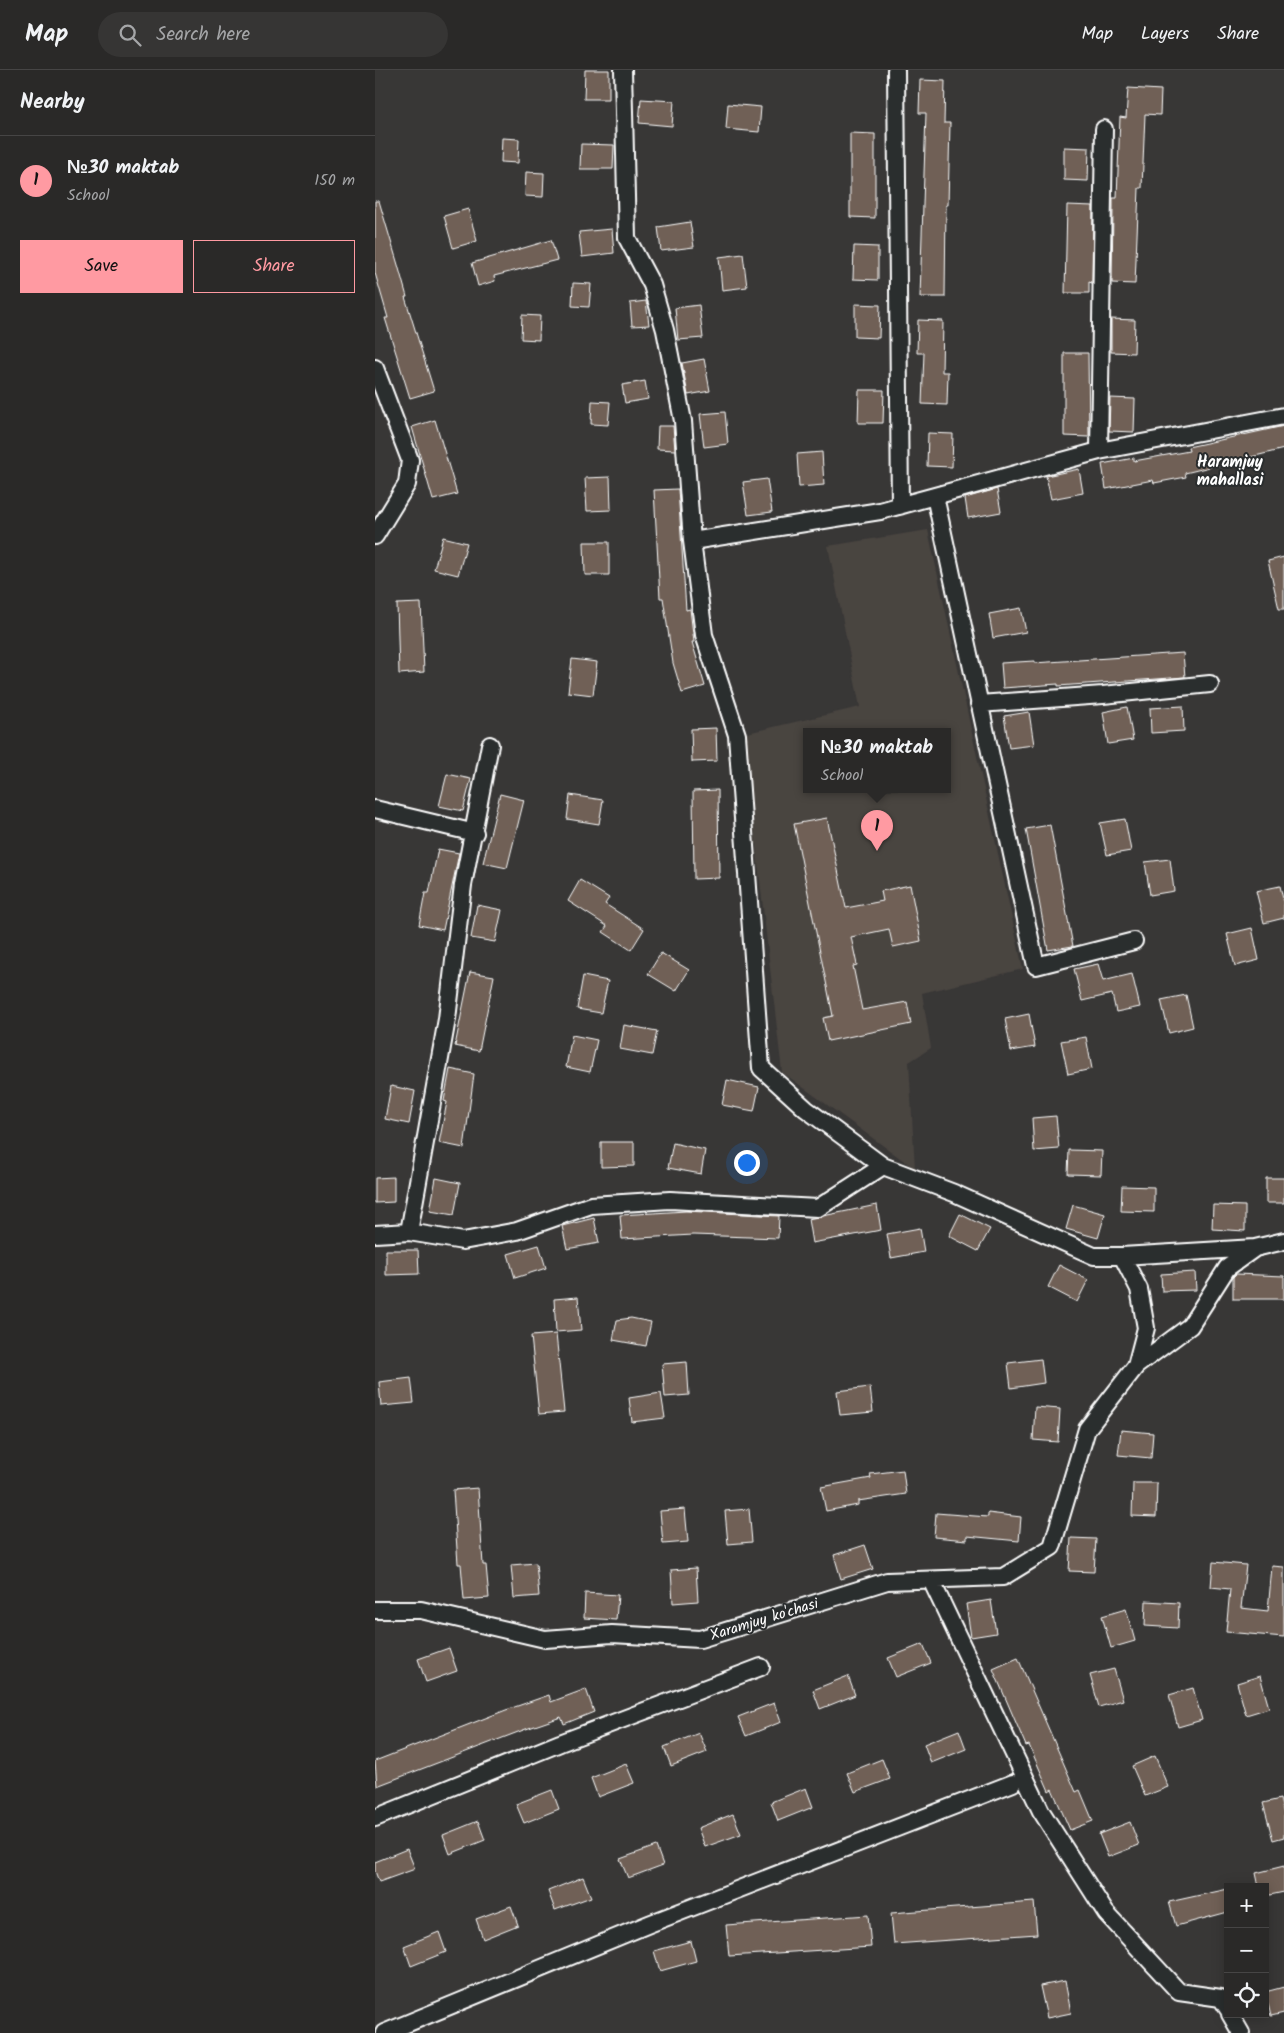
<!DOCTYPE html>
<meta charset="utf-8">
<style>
body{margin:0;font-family:Kalam,sans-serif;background:#363534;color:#f1f3f6}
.controls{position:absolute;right:15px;bottom:15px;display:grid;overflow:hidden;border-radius:0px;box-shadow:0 2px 12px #0003}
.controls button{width:45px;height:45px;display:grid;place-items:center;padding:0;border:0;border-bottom:1px solid #464545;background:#2a2928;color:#f1f3f6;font:25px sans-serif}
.you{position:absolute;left:371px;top:1092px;width:18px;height:18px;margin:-12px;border:4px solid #fff;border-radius:50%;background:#1a73e8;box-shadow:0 0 0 8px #1a73e833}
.badge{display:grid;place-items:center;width:32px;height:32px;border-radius:50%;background:#ff9aa2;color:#111;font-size:16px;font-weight:700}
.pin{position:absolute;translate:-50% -41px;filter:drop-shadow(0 1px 2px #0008)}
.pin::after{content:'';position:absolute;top:26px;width:18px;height:15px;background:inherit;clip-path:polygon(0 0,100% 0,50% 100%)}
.popup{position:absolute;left:428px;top:658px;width:148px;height:65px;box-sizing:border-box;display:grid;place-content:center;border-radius:0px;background:#2a2928;filter:drop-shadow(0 1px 4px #0005);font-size:16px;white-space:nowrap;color:#a5a6a8}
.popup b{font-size:19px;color:#f1f3f6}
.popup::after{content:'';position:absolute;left:50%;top:100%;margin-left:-10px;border:10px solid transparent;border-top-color:#2a2928}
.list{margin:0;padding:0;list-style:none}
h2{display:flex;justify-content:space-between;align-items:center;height:65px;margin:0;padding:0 20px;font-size:21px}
h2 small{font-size:16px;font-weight:400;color:#a5a6a8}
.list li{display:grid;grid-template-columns:32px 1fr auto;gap:15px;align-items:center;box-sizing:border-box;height:90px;padding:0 20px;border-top:1px solid #464545}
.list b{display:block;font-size:19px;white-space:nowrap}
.list p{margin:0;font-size:16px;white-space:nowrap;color:#a5a6a8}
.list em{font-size:16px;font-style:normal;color:#a5a6a8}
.actions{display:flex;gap:10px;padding:15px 20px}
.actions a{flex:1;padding:11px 0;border:1px solid #ff9aa2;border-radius:0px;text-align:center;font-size:18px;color:#ff9aa2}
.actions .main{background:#ff9aa2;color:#111}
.icon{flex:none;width:28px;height:28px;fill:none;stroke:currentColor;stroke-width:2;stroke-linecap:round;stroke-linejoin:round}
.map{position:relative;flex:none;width:909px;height:1963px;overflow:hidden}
header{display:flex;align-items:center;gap:30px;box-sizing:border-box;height:70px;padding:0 25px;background:#2a2928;border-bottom:1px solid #464545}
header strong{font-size:24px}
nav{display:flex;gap:28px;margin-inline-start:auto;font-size:18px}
.search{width:350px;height:45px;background:#363534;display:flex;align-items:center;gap:12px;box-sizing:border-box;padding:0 18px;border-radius:28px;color:#a5a6a8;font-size:19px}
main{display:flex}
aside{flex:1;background:#2a2928}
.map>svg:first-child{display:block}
.built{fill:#494440;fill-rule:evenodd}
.building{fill:#706157;stroke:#fff}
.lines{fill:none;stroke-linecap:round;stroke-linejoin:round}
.minor-casing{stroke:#fff;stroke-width:20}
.minor{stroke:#2a2d2e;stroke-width:16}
.labels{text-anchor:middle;stroke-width:4;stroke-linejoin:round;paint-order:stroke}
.street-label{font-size:15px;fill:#fff;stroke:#2a2d2e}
.neighbourhood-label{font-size:16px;font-weight:bold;fill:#fff;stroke:#2a2d2e}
</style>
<header>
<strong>Map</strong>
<div class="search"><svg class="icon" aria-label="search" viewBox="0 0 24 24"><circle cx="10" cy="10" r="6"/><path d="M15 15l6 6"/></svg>Search here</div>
<nav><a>Map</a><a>Layers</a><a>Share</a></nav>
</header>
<main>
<aside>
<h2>Nearby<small></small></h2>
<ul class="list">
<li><span class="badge">1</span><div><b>№30 maktab</b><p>School</p></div><em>150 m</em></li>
</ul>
<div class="actions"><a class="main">Save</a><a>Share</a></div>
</aside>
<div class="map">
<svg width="909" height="1963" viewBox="0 0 909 1963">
<rect width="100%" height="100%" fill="#383736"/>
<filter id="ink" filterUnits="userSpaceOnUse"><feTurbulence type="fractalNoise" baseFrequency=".02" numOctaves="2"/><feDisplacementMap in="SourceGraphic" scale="10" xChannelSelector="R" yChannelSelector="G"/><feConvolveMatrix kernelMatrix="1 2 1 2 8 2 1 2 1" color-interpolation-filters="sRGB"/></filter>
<g filter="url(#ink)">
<path class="built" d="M553 460 648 899 547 923 556 978 534 992 540 1099 407 1002 368 664 485 637 453 476ZM432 662H572V720H432Z"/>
<path class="building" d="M210 0H234V29H209Z
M545 10 570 11 569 53H575L573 135H571L570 227H545L551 43H544Z
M753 18 786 20 785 45 770 44 767 118H764L760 214 737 213 738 137V128H742L745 47 751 48Z
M266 29 299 31 297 56 264 53Z
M353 34 386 37 384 62 351 59Z
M475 63 500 64V148L475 147Z
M127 68 144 69 143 93 126 92Z
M206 74 239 75 238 99H205Z
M689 77 714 78 713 111 689 110Z
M151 102 169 103 168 127 150 126Z
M0 131H4L23 195 32 227H30L59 321 35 328 10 248H13L0 203Z
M692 135 718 136 717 213 714 212V223H690Z
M93 139 102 171 78 178 69 146Z
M315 152 319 177 286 181 283 157Z
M237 159 239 183 207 187 204 162Z
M176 170 182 190 119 206 120 211 103 216 97 193Z
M479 176 503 177V210L478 209Z
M368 184 372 217 347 220 344 187Z
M198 213 216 214 214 237 197 236Z
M271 231 274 255 257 256 255 233Z
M480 234 505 235 504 268 480 267Z
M324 235 328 268 303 270 300 238Z
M147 245 165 246 164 270 146 269Z
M736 249 760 250 759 283 736 282Z
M543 250 568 251 567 302H573L572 335 547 334 549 283H542Z
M689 283H713L714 367 689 366Z
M329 289 335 321 313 325 307 293Z
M270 311 273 329 250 333 247 315Z
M484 320H509L508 353H483Z
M735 328 760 329 759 362 734 361Z
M217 331 235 332 233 355 216 354Z
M350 342 353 374 329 377 325 344Z
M60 350 82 424 58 430 37 357Z
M283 356H298L300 380 282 379Z
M909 356V379L810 403 811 407 779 413 778 410 731 419 727 394 759 388V391L814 381 813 377Z
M553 363 578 364 577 397 552 396Z
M447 382 449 415 424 417 422 384Z
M704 399 708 423 676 429 671 406Z
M235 407 236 440 212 441 210 408Z
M392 409 397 442 373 445 368 412Z
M303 419 311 540 315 539 319 572H317L330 616 307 623 298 593 288 528H285L279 420Z
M622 419 626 442 593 448 590 428Z
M68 467 92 473 83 505 59 499Z
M209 472H234V505H210Z
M909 487V539H904L893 491Z
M46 533 49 602 24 604 22 534Z
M646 538 651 562 618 568 614 544Z
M808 583 810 607 683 616V614L628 618 626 593 659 591V593Z
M197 589 222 592 218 625 193 622Z
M808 636 809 661 776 663 775 638Z
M752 637 758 670 733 674 728 642Z
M654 642 659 675 634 678 629 646Z
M341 658 342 691 317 692 316 659Z
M72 704 96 709 88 741 64 736Z
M343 720 344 808 319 809 318 721Z
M125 724 149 730 132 798 108 793Z
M195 725 228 730 224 754 192 749Z
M452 748 471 838 508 831 506 821 535 815 546 871 518 877 514 859 476 867 482 895 478 896 487 940 532 932 536 954 453 971 448 948 458 946 419 754Z
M750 749 756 781 732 785 725 753Z
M675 755 698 876 673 880 651 759Z
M63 779 84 783 68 860 44 855 50 823H54Z
M795 789 799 821 775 825 770 792Z
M205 810 234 828 230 834 269 859 256 880 228 862 232 856 193 831Z
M905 816 909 833V848L889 853 881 821Z
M102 835 127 840 120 872 96 868Z
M877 858 884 890 860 896 852 864Z
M286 883 314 900 301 921 273 904Z
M723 894 728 911 757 904 765 937 741 942 737 924 707 931 699 899Z
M95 902 119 906 104 981 80 976Z
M208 906 233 911 226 943 202 939Z
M811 925 818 957 794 963 786 930Z
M654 944 660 977 636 981 630 949Z
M249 955 282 961 277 985 245 979Z
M197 965 222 970 215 1002 191 997Z
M711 967 717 999 693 1004 686 971Z
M75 999 99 1004 89 1078 64 1073 72 1032 69 1031Z
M352 1010 384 1017 379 1041 347 1035Z
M16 1016 40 1021 34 1054 10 1049Z
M681 1046 684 1079 659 1081 657 1048Z
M226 1072H259V1096L226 1097Z
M298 1073 330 1080 326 1104 293 1098Z
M694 1080 727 1081 726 1105 693 1104Z
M19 1107V1132L0 1133V1108Z
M61 1108 85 1113 79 1145 55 1141Z
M891 1108H909V1133H891Z
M747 1116 779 1117V1142L746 1141Z
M502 1135 506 1160 437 1173 433 1149Z
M698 1135 730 1144 723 1168 691 1159Z
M838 1135 870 1136V1161L837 1159Z
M311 1141 404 1146 403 1168 318 1165 247 1169 245 1145Z
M585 1144 615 1159 603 1181 574 1166Z
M219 1148 224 1173 192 1179 187 1156Z
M545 1158 549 1182 516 1188 512 1164Z
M164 1175 171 1198 140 1208 133 1184Z
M11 1180H43L44 1204 11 1205Z
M684 1195 713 1210 702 1232 673 1217Z
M820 1202 821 1220 787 1221 786 1204Z
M861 1204 909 1206V1229H858V1207Z
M203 1227 206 1260 181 1262 179 1229Z
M256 1248 276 1252 271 1276 238 1270 242 1250Z
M181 1264 189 1342 164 1344 156 1266Z
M666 1289 669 1313 636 1318 633 1293Z
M312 1292 314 1325 290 1327 287 1294Z
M36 1308 39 1333 6 1336 4 1312Z
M495 1317 498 1342 465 1345 462 1321Z
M286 1323 290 1348 257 1352 254 1328Z
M660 1337 685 1339 683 1372 658 1370Z
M746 1360 778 1363 776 1388 743 1385Z
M528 1400 531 1424 483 1431V1435L451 1441 446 1417 496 1408 495 1404Z
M758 1413H782L781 1447 757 1446Z
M103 1418 108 1495H111L114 1528 89 1530 86 1494H83L78 1420Z
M310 1439 313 1472 288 1474 285 1441Z
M374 1439 377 1472 353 1474 350 1441Z
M561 1443 613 1447V1443L646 1447 644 1471 592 1466V1470L559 1467Z
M696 1468 721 1469 719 1502 694 1501Z
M490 1475 498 1499 466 1509 459 1485Z
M838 1492 871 1495 866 1538 893 1541 897 1496 909 1497V1567L851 1562 855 1519 836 1517Z
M161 1493 164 1526 139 1528 136 1495Z
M321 1498 323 1531 298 1533 296 1500Z
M210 1523 243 1525 241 1550 209 1548Z
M616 1530 621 1563 596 1567 591 1534Z
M771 1531 804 1533 803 1558 770 1556Z
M751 1539 760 1571 736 1578 727 1546Z
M548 1574 556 1593 521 1607 513 1588Z
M74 1578 82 1601 51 1612 43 1589Z
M643 1588 701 1722 705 1720 718 1751 695 1760 677 1719 674 1721 654 1675 651 1676 618 1599Z
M739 1599 748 1630 724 1637 715 1605Z
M473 1606 480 1625 445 1639 438 1620Z
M885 1606 894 1638 871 1645 862 1613Z
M818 1618 827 1650 803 1657 794 1625Z
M211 1619 219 1642 189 1654 186 1647 151 1659 2 1716 0 1691 131 1640 174 1625 176 1632Z
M399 1633 406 1652 371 1666 363 1647Z
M584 1660 591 1679 556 1693 549 1674Z
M324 1663 332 1682 296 1696 289 1677Z
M780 1686 793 1717 770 1726 757 1696Z
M507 1689 515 1709 480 1722 472 1703Z
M251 1694 259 1713 223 1727 216 1708Z
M431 1718 438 1737 403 1751 396 1732Z
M177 1720 184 1739 149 1753 141 1734Z
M905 1729 909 1745V1767L898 1770 888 1733Z
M358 1744 366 1764 330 1777 323 1758Z
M103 1751 110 1770 75 1784 68 1765Z
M755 1752 764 1775 733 1787 724 1764Z
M281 1776 288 1795 253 1808 245 1789Z
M32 1779 40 1799 4 1812 0 1801V1792Z
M909 1796V1822L890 1826V1817H884L881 1803Z
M208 1807 216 1827 180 1840 173 1821Z
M853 1819V1842L801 1856 794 1832Z
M659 1832 662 1864 519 1874 516 1843Z
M136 1836 143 1855 108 1869 101 1849Z
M493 1845 496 1877 354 1886 351 1855Z
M64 1862 71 1882 36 1896 29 1876Z
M316 1871 321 1891 285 1901 279 1881Z
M690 1911 696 1943 672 1948 665 1916Z
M909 1917V1943L896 1946 890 1922Z"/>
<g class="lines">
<defs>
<path id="minor" d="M248 0 252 168 277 215 290 260 308 351 317 471 329 565 362 665 386 998 431 1039 508 1096 579 1123 719 1186H747
M521 0 525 436
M0 298 35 390 32 414 0 466
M724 381 729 59
M560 426 661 896 759 871
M317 471 505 441 724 381 909 346
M604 634 728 625 835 614
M0 739 100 763
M34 1162 72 949 88 815 115 675
M0 1164 34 1162 88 1171 142 1161 216 1135 295 1130 443 1138 508 1096
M761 1296 771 1258 764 1219 747 1186 880 1178
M556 1510 666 1741 731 1843 804 1922 846 1928 853 1939
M0 1540H46L170 1569 237 1564 325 1569 512 1511 628 1507 677 1477 712 1359 761 1296 815 1256 852 1198 880 1178 909 1171
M0 1748 185 1673 386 1597
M855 1944 866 1963
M9 1963 274 1854 638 1713"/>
</defs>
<use href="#minor" class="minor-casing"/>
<use href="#minor" class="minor"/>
</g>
</g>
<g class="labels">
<g class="street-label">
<text transform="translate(389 1549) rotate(-17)" y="5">Xaramjuy ko'chasi</text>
</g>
<g class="neighbourhood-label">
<text x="855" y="397">Haramjuy<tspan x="855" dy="18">mahallasi</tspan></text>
</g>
</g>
</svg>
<div class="controls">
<button>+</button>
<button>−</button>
<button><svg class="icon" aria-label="locate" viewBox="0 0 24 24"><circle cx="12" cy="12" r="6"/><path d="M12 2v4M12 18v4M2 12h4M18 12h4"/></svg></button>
</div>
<div class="you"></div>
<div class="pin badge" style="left:502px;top:781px">1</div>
<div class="popup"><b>№30 maktab</b>School</div>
</div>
</main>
